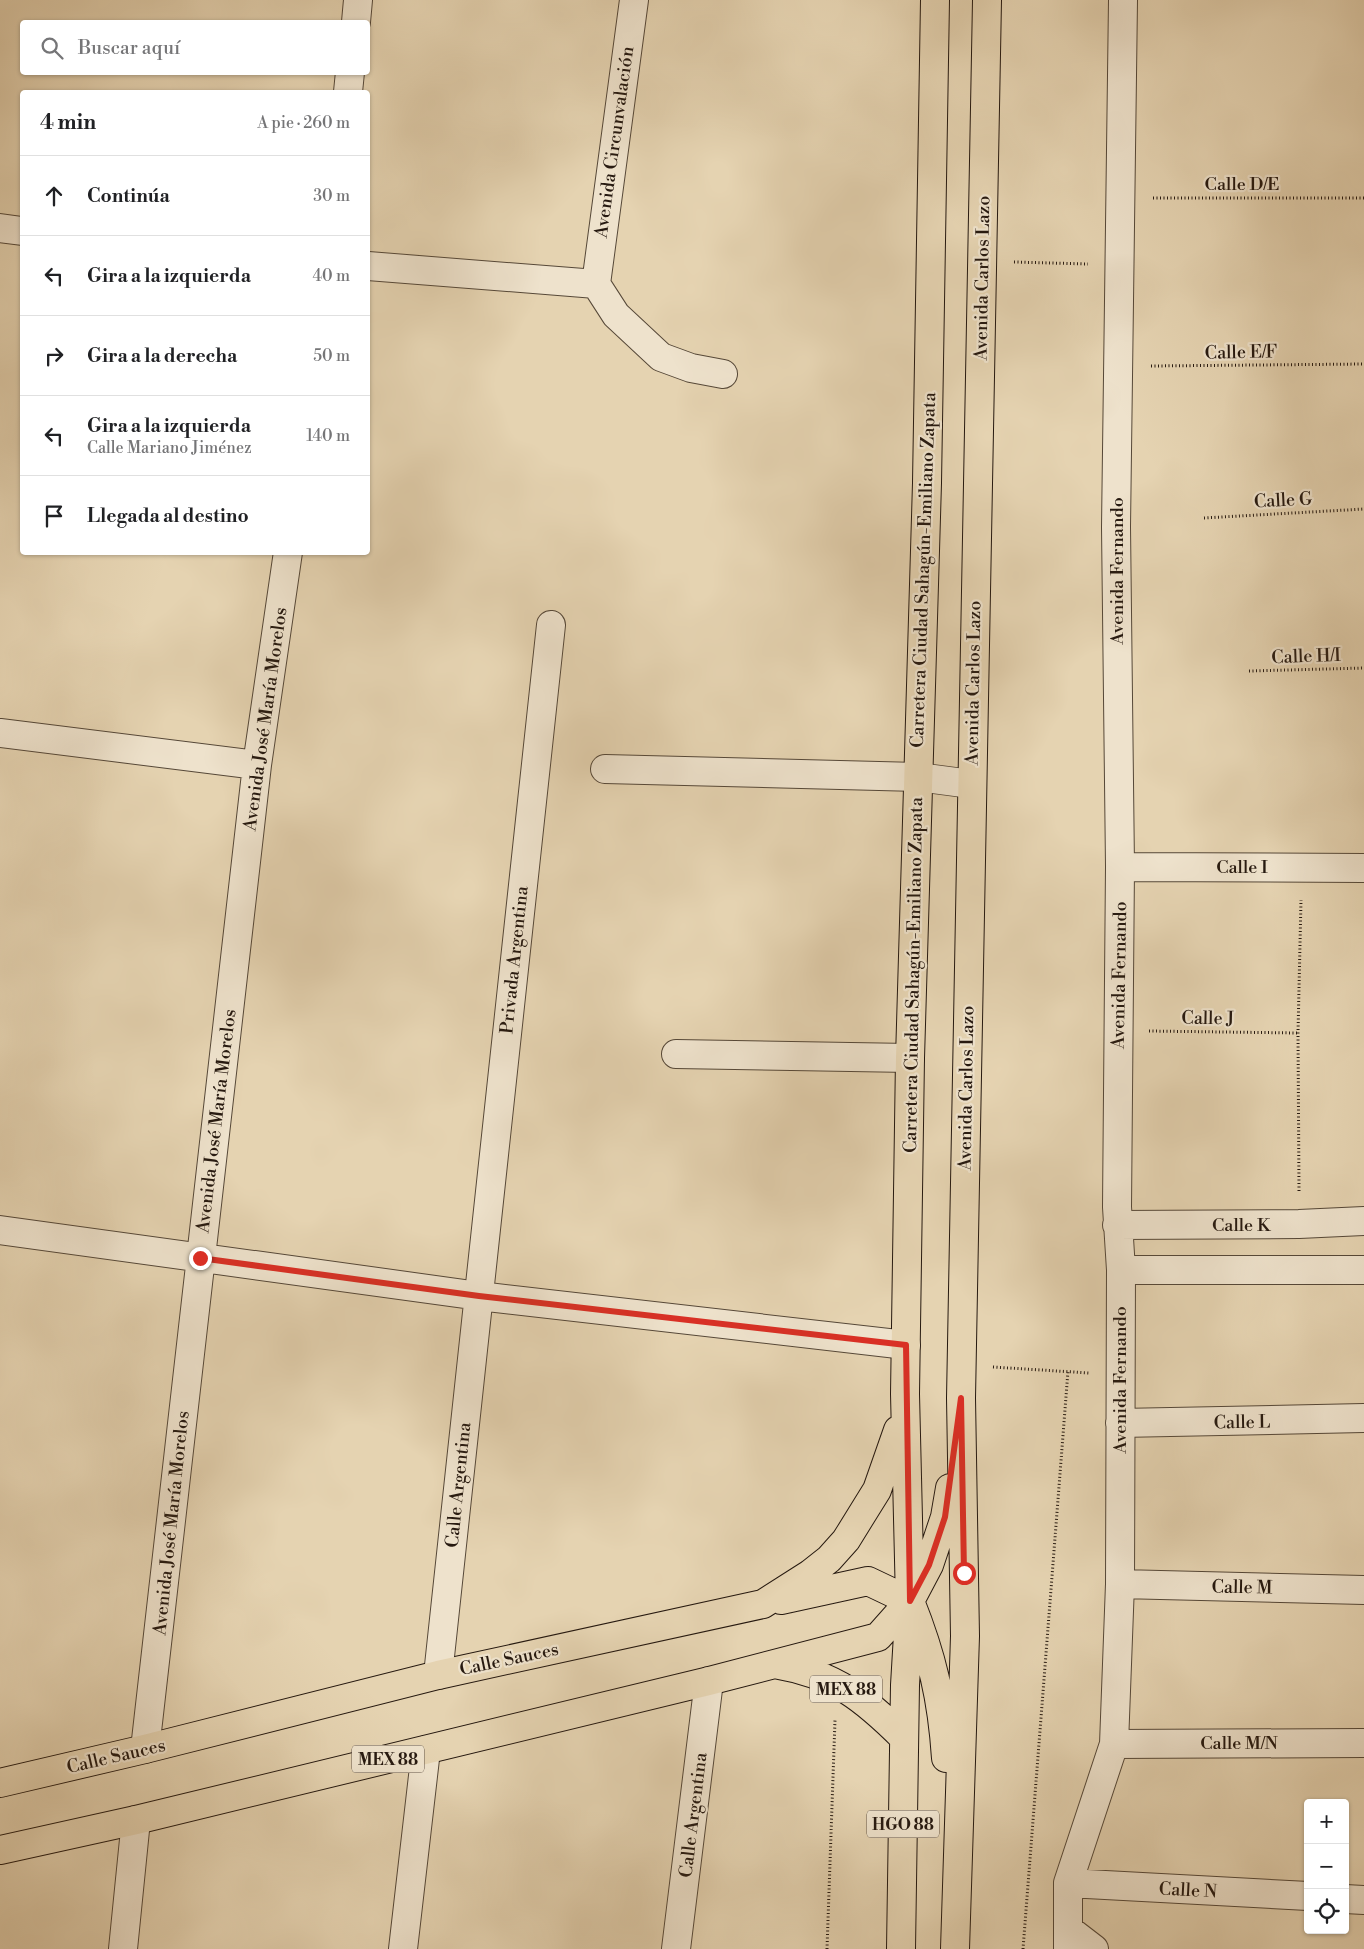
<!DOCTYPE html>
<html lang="es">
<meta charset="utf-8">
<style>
body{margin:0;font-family:"Libre Bodoni",serif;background:#f2f2f2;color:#202124}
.controls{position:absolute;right:15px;bottom:15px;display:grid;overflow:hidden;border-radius:5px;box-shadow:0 1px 4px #0004}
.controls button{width:45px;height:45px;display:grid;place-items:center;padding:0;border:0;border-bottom:1px solid #e0e0e0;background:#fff;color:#202124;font:25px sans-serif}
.stop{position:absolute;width:15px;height:15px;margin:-11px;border:4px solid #d93025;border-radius:50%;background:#fff}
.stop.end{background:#d93025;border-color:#fff;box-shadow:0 1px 5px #0008}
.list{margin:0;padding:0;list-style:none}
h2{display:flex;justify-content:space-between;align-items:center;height:65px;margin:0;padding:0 20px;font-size:21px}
h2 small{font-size:16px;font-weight:400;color:#757577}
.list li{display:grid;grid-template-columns:32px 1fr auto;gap:15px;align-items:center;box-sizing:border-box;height:80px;padding:0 20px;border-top:1px solid #e0e0e0}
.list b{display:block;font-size:19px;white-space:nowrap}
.list p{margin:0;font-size:16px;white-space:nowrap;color:#757577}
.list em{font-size:16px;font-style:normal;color:#757577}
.icon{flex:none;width:28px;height:28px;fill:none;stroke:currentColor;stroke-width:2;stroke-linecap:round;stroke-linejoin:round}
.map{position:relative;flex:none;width:1364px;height:1949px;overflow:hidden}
.search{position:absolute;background:#fff;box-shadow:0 1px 4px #0004;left:20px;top:20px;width:350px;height:55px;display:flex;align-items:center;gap:12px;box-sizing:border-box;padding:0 18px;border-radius:5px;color:#757577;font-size:19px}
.panel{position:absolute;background:#fff;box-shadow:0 1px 4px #0004;left:20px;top:90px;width:350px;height:465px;border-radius:5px}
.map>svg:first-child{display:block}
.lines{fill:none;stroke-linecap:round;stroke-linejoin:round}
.minor-casing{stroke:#564838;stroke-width:30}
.major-casing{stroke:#261910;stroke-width:30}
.path{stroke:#261910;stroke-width:3;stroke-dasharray:1 2.5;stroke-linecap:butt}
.minor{stroke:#eee2cc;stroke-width:28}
.major{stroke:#e5d3b1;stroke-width:28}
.route{stroke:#d93025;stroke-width:6}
.labels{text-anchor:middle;stroke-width:4.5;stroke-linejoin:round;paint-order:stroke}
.shield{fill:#eee2cc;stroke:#625548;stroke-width:1}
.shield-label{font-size:16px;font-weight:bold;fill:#261910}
.street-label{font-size:18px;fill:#261910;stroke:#eee2cc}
</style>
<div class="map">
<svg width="1364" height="1949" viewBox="0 0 1364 1949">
<rect width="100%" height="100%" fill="#e5d3b1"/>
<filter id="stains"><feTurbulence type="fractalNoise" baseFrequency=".004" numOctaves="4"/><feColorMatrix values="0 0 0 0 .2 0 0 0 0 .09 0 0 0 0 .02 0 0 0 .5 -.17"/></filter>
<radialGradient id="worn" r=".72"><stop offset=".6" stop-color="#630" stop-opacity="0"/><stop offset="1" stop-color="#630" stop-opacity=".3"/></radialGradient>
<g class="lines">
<defs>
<path id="minor" d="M356 22 358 0
M348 92 350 72
M0 228 22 231
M368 266 596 284
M596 284 634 0
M596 284 616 315 661 357 691 368 723 374
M0 733 257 765
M605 769 918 777 971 784
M1120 867 1364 868
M676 1054 910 1058
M1117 1225 1299 1224 1364 1221
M0 1230 479 1296 906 1345
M1121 1270H1364
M1120 1423 1364 1418
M1120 1584 1364 1590
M438 1675 551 625
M1114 1744 1364 1743
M145 1749 257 765 288 552
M1068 1883 1308 1896
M1345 1899 1364 1900
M1068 1929 1094 1949
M123 1949 136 1820
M403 1949 426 1750
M676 1949 709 1681
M1068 1949V1883L1114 1744 1120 1584 1121 1270 1117 1207 1120 867 1116 527 1123 0"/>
<path id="major" d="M781 1600 868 1581 910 1601C932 1656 942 1698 946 1758
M779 1665C834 1674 865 1699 904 1738
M0 1783 145 1749 438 1675 763 1604 810 1574 829 1559 846 1540 877 1490 898 1430
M0 1850 136 1820 709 1681 878 1637 910 1601 929 1565 945 1517 950 1488
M901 1949 905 1685 910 1601 905 1394 910 1058 927 483 935 0
M955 1949 965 1636 961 1398 987 0"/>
</defs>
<use href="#minor" class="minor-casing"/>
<use href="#major" class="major-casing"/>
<path class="path" d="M1153 198H1364
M1014 262 1088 264
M1151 366 1364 364
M1204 518 1364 509
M1249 671 1364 668
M1149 1031 1298 1033
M1299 1191 1298 1033 1301 900
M993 1367 1089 1373
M827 1949 835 1720
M1023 1949 1068 1371"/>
<use href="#minor" class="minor"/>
<use href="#major" class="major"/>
</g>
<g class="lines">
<path class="route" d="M200 1258 479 1296 906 1345 910 1601 929 1565 945 1517 961 1398 964 1573"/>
</g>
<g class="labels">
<g class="shield">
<rect x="810" y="1675.5" width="72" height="27" rx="4"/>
<rect x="352" y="1745.5" width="72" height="27" rx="4"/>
<rect x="867" y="1810.5" width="72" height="27" rx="4"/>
</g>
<g class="shield-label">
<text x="846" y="1695">MEX 88</text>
<text x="388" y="1765">MEX 88</text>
<text x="903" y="1830">HGO 88</text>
</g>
<g class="street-label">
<text transform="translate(614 142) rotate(-82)" y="6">Avenida Circunvalación</text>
<text x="1242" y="190">Calle D/E</text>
<text transform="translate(982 278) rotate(-89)" y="6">Avenida Carlos Lazo</text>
<text transform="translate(1241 352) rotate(-1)" y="6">Calle E/F</text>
<text transform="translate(1283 500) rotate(-3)" y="6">Calle G</text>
<text transform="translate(923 570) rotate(-88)" y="6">Carretera Ciudad Sahagún-Emiliano Zapata</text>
<text transform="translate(1117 571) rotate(-90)" y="6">Avenida Fernando</text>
<text transform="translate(1306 656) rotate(-2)" y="6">Calle H/I</text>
<text transform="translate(973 683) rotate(-89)" y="6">Avenida Carlos Lazo</text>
<text transform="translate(265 719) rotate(-82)" y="6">Avenida José María Morelos</text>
<text x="1242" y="873">Calle I</text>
<text transform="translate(514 960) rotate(-84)" y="6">Privada Argentina</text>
<text transform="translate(913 975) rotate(-89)" y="6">Carretera Ciudad Sahagún-Emiliano Zapata</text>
<text transform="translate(1119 975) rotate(-89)" y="6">Avenida Fernando</text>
<text transform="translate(1208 1018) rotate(1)" y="6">Calle J</text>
<text transform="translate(966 1088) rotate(-89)" y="6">Avenida Carlos Lazo</text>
<text transform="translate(216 1121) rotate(-83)" y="6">Avenida José María Morelos</text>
<text x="1241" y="1231">Calle K</text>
<text transform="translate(1120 1380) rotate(-90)" y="6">Avenida Fernando</text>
<text transform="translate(1242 1422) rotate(-1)" y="6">Calle L</text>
<text transform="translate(458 1485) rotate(-84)" y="6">Calle Argentina</text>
<text transform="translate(171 1523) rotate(-84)" y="6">Avenida José María Morelos</text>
<text transform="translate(1242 1587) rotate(1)" y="6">Calle M</text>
<text transform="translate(509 1659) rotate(-12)" y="6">Calle Sauces</text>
<text x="1239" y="1749">Calle M/N</text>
<text transform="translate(116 1756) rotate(-13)" y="6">Calle Sauces</text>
<text transform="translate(693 1815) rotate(-83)" y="6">Calle Argentina</text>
<text transform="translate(1188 1890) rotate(3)" y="6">Calle N</text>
</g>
</g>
<rect width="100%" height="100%" filter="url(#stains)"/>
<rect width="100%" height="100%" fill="url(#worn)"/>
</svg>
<div class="controls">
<button>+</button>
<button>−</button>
<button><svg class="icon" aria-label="locate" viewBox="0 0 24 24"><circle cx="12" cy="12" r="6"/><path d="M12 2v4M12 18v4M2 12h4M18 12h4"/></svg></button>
</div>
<div class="stop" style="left:964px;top:1573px"></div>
<div class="stop end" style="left:200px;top:1258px"></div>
<div class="search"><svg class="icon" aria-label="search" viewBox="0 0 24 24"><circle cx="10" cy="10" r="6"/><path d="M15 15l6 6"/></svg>Buscar aquí</div>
<section class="panel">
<h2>4 min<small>A pie · 260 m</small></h2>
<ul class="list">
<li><svg class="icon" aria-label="ahead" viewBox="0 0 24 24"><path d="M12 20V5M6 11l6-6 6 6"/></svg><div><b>Continúa</b></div><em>30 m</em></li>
<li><svg class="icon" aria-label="left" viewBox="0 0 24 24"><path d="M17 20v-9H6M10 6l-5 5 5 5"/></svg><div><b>Gira a la izquierda</b></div><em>40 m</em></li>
<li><svg class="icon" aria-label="right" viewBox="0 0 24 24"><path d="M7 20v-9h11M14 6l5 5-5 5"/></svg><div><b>Gira a la derecha</b></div><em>50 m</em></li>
<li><svg class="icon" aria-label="left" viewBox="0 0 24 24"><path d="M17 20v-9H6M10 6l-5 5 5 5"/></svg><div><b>Gira a la izquierda</b><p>Calle Mariano Jiménez</p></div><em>140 m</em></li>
<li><svg class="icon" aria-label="arrive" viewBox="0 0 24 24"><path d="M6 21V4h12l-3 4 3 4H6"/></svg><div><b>Llegada al destino</b></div></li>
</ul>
</section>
</div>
